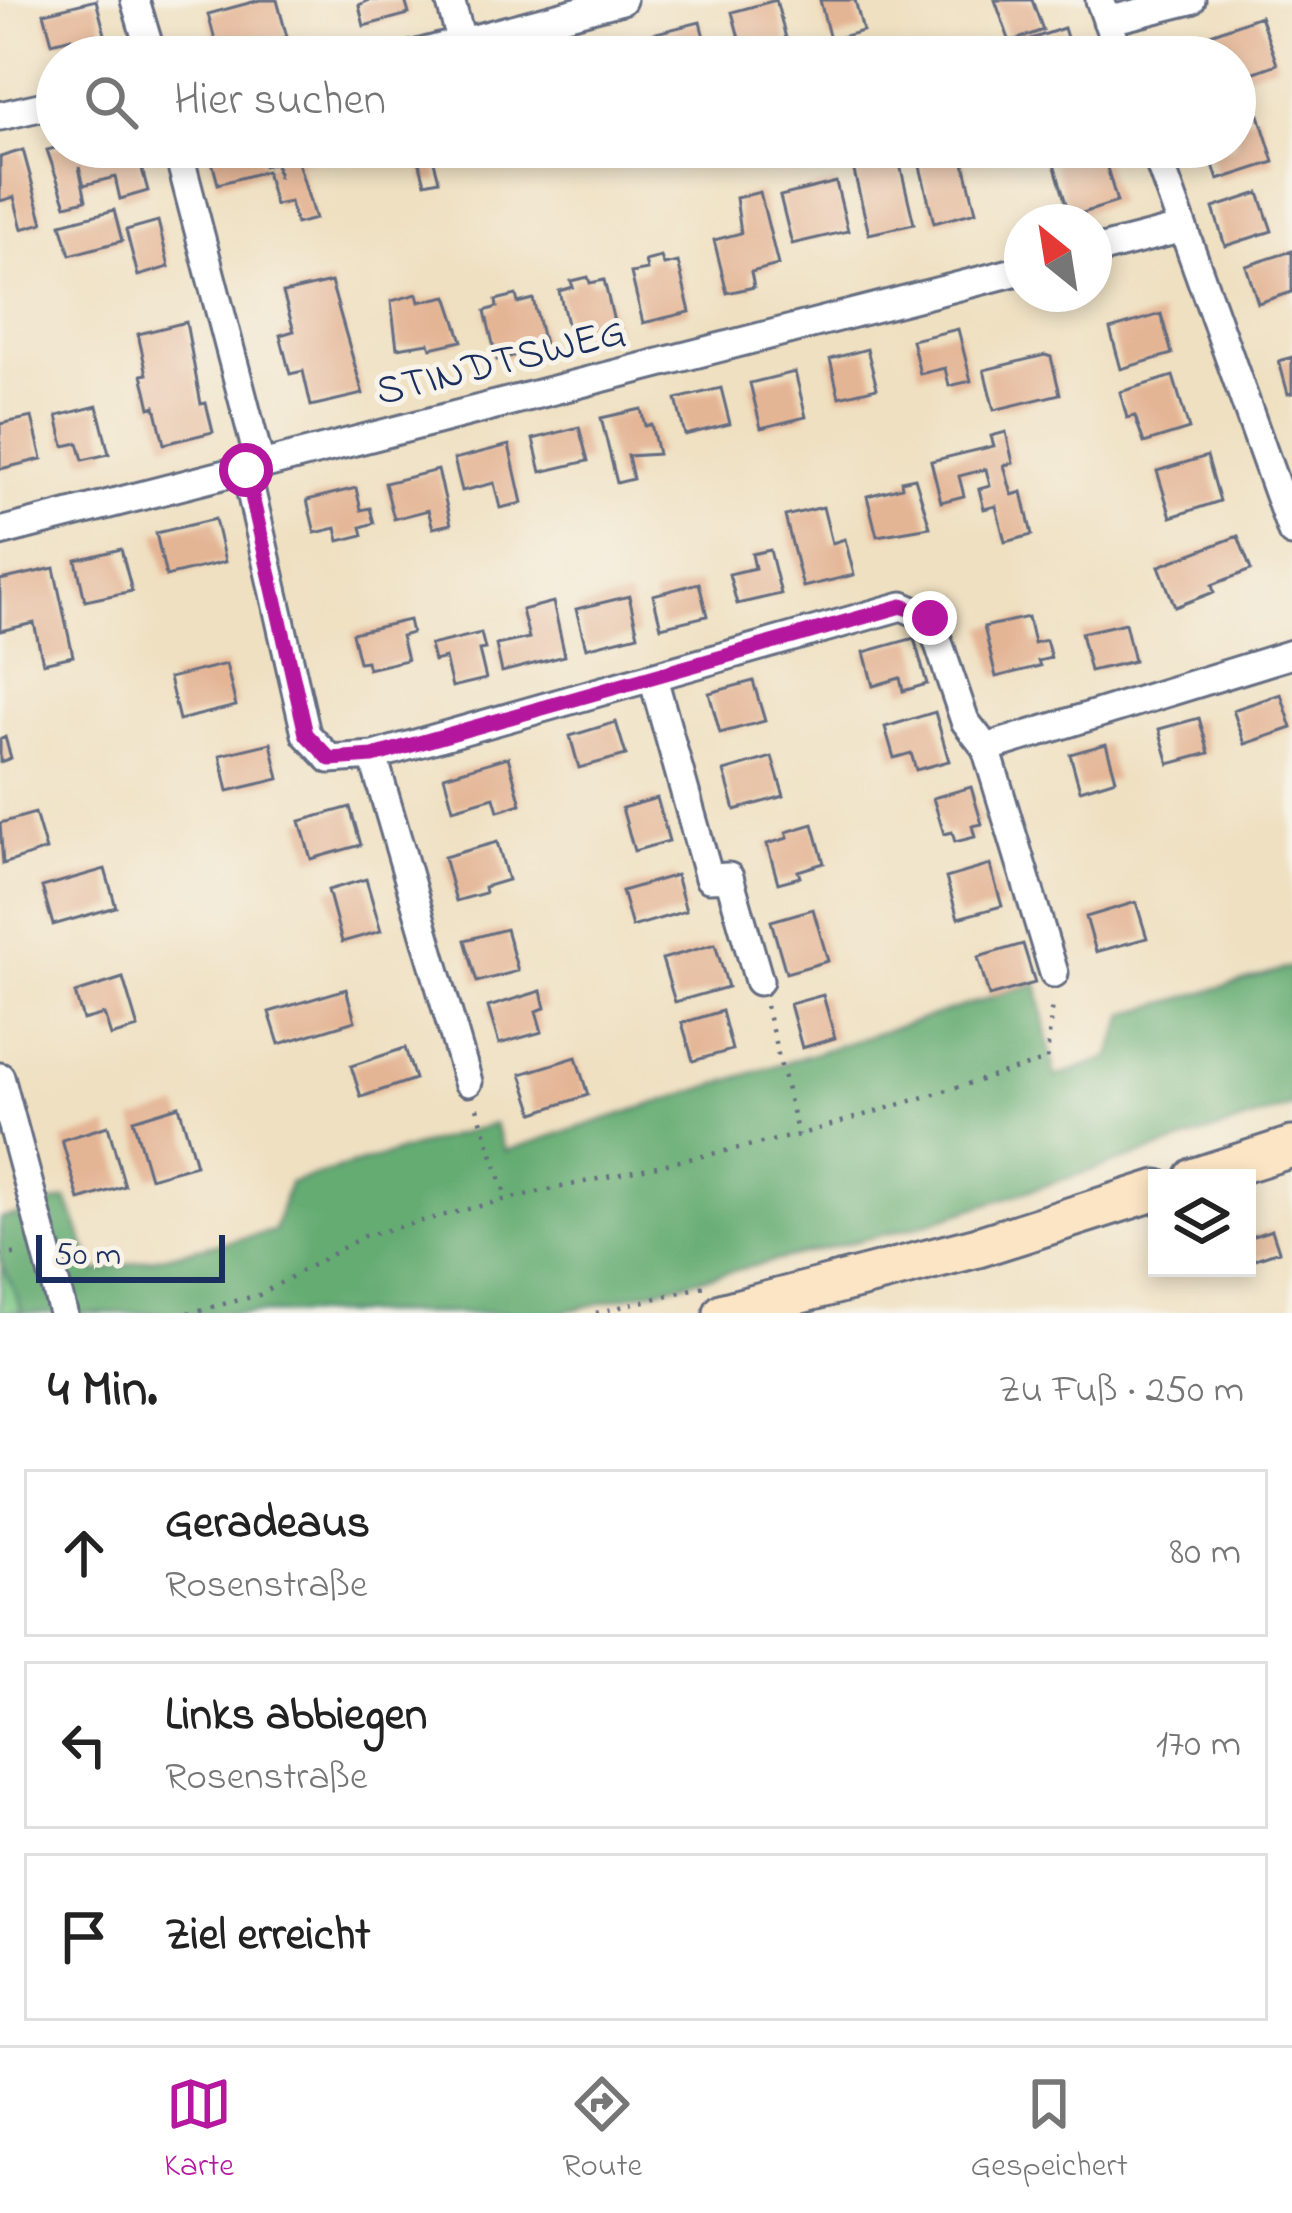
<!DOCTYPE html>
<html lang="de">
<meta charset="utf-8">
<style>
body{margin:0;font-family:"Indie Flower",sans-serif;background:#f6f6f6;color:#222}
.controls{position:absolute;right:36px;bottom:36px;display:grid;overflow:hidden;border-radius:0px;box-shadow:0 6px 18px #0003}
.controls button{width:108px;height:108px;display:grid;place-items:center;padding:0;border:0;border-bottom:3px solid #e0e0e0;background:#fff;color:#222;font:60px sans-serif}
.compass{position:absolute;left:1004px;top:204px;width:108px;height:108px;border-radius:50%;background:#fff;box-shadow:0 6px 18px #0003;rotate:330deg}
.scale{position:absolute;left:36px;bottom:30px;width:189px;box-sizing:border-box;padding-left:12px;border:6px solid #1b2f5e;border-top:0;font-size:33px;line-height:42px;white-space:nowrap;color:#1b2f5e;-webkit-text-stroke:9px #f7f3e8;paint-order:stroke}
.stop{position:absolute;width:36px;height:36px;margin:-27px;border:9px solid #b5179e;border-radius:50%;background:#fff}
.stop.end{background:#b5179e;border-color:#fff;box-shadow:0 3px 12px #0008}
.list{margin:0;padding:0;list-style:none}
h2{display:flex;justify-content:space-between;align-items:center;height:156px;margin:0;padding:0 48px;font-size:51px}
h2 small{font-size:39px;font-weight:400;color:#767676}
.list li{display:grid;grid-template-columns:78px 1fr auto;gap:36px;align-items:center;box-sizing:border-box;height:168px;margin:0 24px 24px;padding:0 24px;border:3px solid #e0e0e0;border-radius:0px}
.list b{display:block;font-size:45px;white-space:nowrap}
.list p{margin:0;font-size:39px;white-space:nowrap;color:#767676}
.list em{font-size:39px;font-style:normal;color:#767676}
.icon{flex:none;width:66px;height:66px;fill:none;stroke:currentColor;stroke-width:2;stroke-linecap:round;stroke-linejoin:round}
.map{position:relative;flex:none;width:1292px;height:1313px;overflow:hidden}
.search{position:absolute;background:#fff;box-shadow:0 6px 18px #0003;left:36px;right:36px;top:36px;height:132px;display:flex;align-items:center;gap:30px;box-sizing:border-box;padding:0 42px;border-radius:66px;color:#767676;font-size:45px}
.sheet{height:732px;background:#fff}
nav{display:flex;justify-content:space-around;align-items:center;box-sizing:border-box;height:168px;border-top:3px solid #e0e0e0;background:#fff;font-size:33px;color:#767676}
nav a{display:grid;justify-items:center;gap:6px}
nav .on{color:#b5179e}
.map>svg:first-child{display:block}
.green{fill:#7cc785;stroke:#4c7b72;stroke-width:3}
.forest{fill:#65ac72;stroke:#406e68;stroke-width:3}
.building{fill:#e4b595}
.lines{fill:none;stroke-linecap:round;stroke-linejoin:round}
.minor-casing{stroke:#656d81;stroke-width:33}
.secondary-casing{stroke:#656d81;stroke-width:45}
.path{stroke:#656d81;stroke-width:4.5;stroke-dasharray:3 9;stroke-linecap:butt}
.minor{stroke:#fff;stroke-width:27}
.secondary{stroke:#fce5c4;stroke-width:39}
.route{stroke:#b5179e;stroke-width:15}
.labels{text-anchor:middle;stroke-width:10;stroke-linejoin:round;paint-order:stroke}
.street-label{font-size:42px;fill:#1b2f5e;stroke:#f7f3e8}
</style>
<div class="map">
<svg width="1292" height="1313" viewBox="0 0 1292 1313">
<rect width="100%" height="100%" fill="#f7f3e8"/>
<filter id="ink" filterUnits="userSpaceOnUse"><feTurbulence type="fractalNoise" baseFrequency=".00833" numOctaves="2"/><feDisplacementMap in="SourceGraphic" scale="24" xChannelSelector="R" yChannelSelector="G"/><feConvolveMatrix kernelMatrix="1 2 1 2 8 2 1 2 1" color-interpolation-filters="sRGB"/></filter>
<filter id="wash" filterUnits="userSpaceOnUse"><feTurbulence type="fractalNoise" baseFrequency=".004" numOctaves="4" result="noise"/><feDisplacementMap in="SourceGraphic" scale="48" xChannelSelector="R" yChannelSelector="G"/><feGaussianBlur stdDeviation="2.7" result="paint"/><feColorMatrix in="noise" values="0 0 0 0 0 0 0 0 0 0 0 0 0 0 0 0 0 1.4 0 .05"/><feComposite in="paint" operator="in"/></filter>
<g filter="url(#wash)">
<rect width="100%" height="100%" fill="#efe0c1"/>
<path class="green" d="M3 1257 22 1311 0 1313Z"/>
<path class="forest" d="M1292 967V1106L919 1226 559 1313H76L44 1205 67 1199 95 1272 274 1231 289 1183 494 1124 505 1151 1037 983 1055 1077 1109 1058 1126 1014Z
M28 1214 58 1313H19L22 1310 0 1258V1218Z"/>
<g id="blocks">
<path class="building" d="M96 0 107 42 75 50 71 38 52 43 44 13Z
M260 0H277L287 37 219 55 208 14Z
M370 0H405L409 14 364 26 359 5Z
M776 0 787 42 743 53 732 12Z
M820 0H855L863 31 830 40Z
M995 0H1032L1043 30 1010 42Z
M1260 16 1277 64 1235 79V57H1182L1178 46Z
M700 22 709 57H658L652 34Z
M1064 28 1073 57H1033L1028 40Z
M609 37 614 57H573L570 47Z
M725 41 729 57H715L711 44Z
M1259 115 1274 162 1218 180 1207 147H1235V123Z
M59 147H136L148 191 120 199 115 177 84 185 79 167 86 200 66 205 47 150Z
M208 147H259L264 166 275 163 279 178 273 147H339L340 151 298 162 315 219 296 224 290 202 275 205 266 171 218 184Z
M426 147H430L439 180 425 183 416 150Z
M929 147H960L976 212 934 223 916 150Z
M1049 147H1101L1117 202 1070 217Z
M23 150 43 223 22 229 14 197 0 201V157Z
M898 156 914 224 869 234 853 167Z
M836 182 848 231 792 244 780 196Z
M760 192 778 265 751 272 754 287 727 293 714 240 741 233 736 198Z
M1259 193 1272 231 1225 246 1213 208Z
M114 210 122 241 70 255 61 224Z
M158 221 169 267 138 276 126 230Z
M1292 251V292L1258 303 1246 266Z
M661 257 664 265 678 262 690 312 643 323 631 273 647 270 645 261Z
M588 277 590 283 604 280 616 330 571 340 559 291 573 287 571 281Z
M331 282 363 394 311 406 303 371 290 374 280 335 294 331 283 293Z
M417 294 419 302 447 296 462 341 431 348 429 343 397 348 391 301Z
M516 295 518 303 533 299 545 348 497 360 485 311 497 307 496 300Z
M1161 314 1172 354 1121 369 1110 329Z
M186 322 201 404 206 403 213 432 164 444 155 406 150 408 146 390 142 375 147 374 138 334Z
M958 329 971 381 949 386 945 368 920 374 912 340Z
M867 349 877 388 839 397 830 359Z
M1045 355 1051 357 1060 394 994 410 984 370Z
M1292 357V393L1288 394 1279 361Z
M795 372 806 417 761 428 750 383Z
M1173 376 1189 429 1144 443 1135 416 1127 418 1120 392Z
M721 388 730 424 685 435 676 399Z
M97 406 109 454 83 460 78 443 64 446 57 416Z
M641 409 645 426 651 424 658 454 628 456 633 479 617 483 601 418Z
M32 417 42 459 0 469V424Z
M579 427 588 461 541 472 533 439Z
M1006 432 1013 463 1004 465 1012 495 1022 492 1032 535 1005 542 996 506 984 509 979 489 990 486 986 469 959 476 964 496 941 502 931 461 994 446 991 436Z
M509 445 522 503 500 508 494 483 462 491 454 459Z
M1207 456 1220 501 1171 517 1157 471Z
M438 470 451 524 433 528 428 510 394 519 385 483Z
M915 478 930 527 877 536 867 496 902 487 901 481Z
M356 488 361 510 370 508 374 523 361 527 363 535 339 541 336 528 315 533 307 500Z
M823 507 832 543 845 539 854 575 803 587 785 516Z
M215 519 225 562 166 576 156 533Z
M1238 536 1251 570 1212 585 1214 592 1175 607 1159 566Z
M121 549 132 591 85 601 76 560Z
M770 550 781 594 737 604 729 574 755 568 752 554Z
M54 568 73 656 43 663 34 623 0 631V580Z
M699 583 707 616 661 627 653 595Z
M629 596 638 635 586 648 576 609Z
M553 602 565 656 502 672 496 645 529 638 522 610Z
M1028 617 1034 643 1046 640 1051 658 1038 661 1040 666 996 677 984 627Z
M409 620 412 633 401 636 407 660 368 669 366 661 359 662 352 633Z
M1125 623 1134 661 1090 671 1081 633Z
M481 633 485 649 479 650 486 679 452 687 445 658 434 661 430 645Z
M914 638 927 684 903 691 900 678 873 686 864 652Z
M226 664 236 706 179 720 169 678Z
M753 681 765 721 720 733 709 693Z
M1281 694 1292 728 1245 744 1233 710Z
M935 712 949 761 916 770 911 753 894 758 885 727Z
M1199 718 1209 753 1169 764 1159 729Z
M616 722 626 755 579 768 570 736Z
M5 737 11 758 0 762V739Z
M271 743 279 779 228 791 220 755Z
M1106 744 1116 779 1080 790 1070 754Z
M508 757 521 804 498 811 494 797 453 809 444 776Z
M772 757 784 796 735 810 724 771Z
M971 787 982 824 972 826 975 837 955 842 952 832 944 834 933 798Z
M657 798 669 841 634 851 622 808Z
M350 807 361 845 311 859 300 821Z
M35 813 46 850 3 864 0 823Z
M813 824 824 863 798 871 800 877 778 883 767 844 788 838 786 832Z
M497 842 508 880 484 887 485 893 456 901 444 857Z
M990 865 1002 906 958 918 946 878Z
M105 869 116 907 53 925 42 887Z
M676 875 686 911 632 927 622 891Z
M366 879 381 931 342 942 328 890Z
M1136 902 1147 938 1096 952 1086 917Z
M813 909 828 961 786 973 771 921Z
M506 929 518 971 477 982 465 940Z
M715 944 728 987 675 1002 662 959Z
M1023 944 1035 983 989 996 978 957Z
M123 978 138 1028 111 1036 104 1014 83 1020 75 993Z
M346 989 355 1021 279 1044 269 1012Z
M541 991 545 1008 536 1011 542 1032 499 1044 488 1007Z
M823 995 835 1038 802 1048 790 1004Z
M722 1011 732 1050 693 1061 682 1023Z
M405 1048 415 1079 361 1097 351 1066Z
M576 1057 588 1095 534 1113 521 1074Z
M179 1106 196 1165 150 1178 133 1120Z
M108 1126 125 1186 79 1200 62 1140Z
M1272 1230 1279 1251 1247 1262V1238Z"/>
</g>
</g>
<g filter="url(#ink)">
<use href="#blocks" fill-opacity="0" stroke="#656d81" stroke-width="3"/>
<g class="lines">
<defs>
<path id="minor" d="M135 0 152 57
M450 0 462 43
M1100 0 1120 57
M1107 21 1191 0
M406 57 622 0
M0 116 57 103
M177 147 260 464
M1154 147 1292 532
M1094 251 1183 228
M246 470 306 734 330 759 373 756 902 606 930 618 965 721 986 748 1292 654
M0 532 1022 270
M653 678 709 878 729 877 759 981
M986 748 1054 973
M373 756 468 1082
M0 1077 63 1313"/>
<path id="secondary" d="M1195 1178 1292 1147
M724 1313 978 1247 1157 1190"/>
</defs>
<use href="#minor" class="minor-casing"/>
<use href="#secondary" class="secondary-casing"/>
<path class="path" d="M766 1006 798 1135
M477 1108 507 1199
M0 1255 23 1253
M188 1313 259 1295 364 1236 507 1199 798 1135 1047 1060 1052 1000
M596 1313 705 1286"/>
<use href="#minor" class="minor"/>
<use href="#secondary" class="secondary"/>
</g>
</g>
<g class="lines" filter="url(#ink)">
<path class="route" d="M246 470 306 734 330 759 373 756 902 606 930 618"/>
</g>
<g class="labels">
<g class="street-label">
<text transform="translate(500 359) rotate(-14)" y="15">STINDTSWEG</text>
</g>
</g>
</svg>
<div class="controls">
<button><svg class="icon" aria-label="layers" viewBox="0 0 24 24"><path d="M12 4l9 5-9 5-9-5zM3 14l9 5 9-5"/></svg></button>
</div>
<svg class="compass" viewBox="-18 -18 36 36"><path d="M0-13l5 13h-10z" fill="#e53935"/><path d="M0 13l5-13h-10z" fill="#767676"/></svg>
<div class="scale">50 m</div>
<div class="stop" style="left:246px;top:470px"></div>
<div class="stop end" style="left:930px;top:618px"></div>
<div class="search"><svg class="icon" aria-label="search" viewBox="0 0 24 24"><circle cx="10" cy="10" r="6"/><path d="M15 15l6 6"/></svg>Hier suchen</div>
</div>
<section class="sheet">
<h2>4 Min.<small>Zu Fuß · 250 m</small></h2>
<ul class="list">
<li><svg class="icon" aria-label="ahead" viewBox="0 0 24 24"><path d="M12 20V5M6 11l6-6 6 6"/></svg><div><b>Geradeaus</b><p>Rosenstraße</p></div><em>80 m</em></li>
<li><svg class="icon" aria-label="left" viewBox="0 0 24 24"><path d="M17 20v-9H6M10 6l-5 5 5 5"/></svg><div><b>Links abbiegen</b><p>Rosenstraße</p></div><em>170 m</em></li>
<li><svg class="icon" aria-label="arrive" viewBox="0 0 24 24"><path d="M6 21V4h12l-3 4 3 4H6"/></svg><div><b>Ziel erreicht</b></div></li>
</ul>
</section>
<nav>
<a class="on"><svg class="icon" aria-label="map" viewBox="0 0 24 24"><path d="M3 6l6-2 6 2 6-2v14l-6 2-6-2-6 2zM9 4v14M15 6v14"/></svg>Karte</a>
<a><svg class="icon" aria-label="directions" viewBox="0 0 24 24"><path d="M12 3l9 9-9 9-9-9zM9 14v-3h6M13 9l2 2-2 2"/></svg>Route</a>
<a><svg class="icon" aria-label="saved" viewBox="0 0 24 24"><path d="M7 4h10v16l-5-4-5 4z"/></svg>Gespeichert</a>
</nav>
